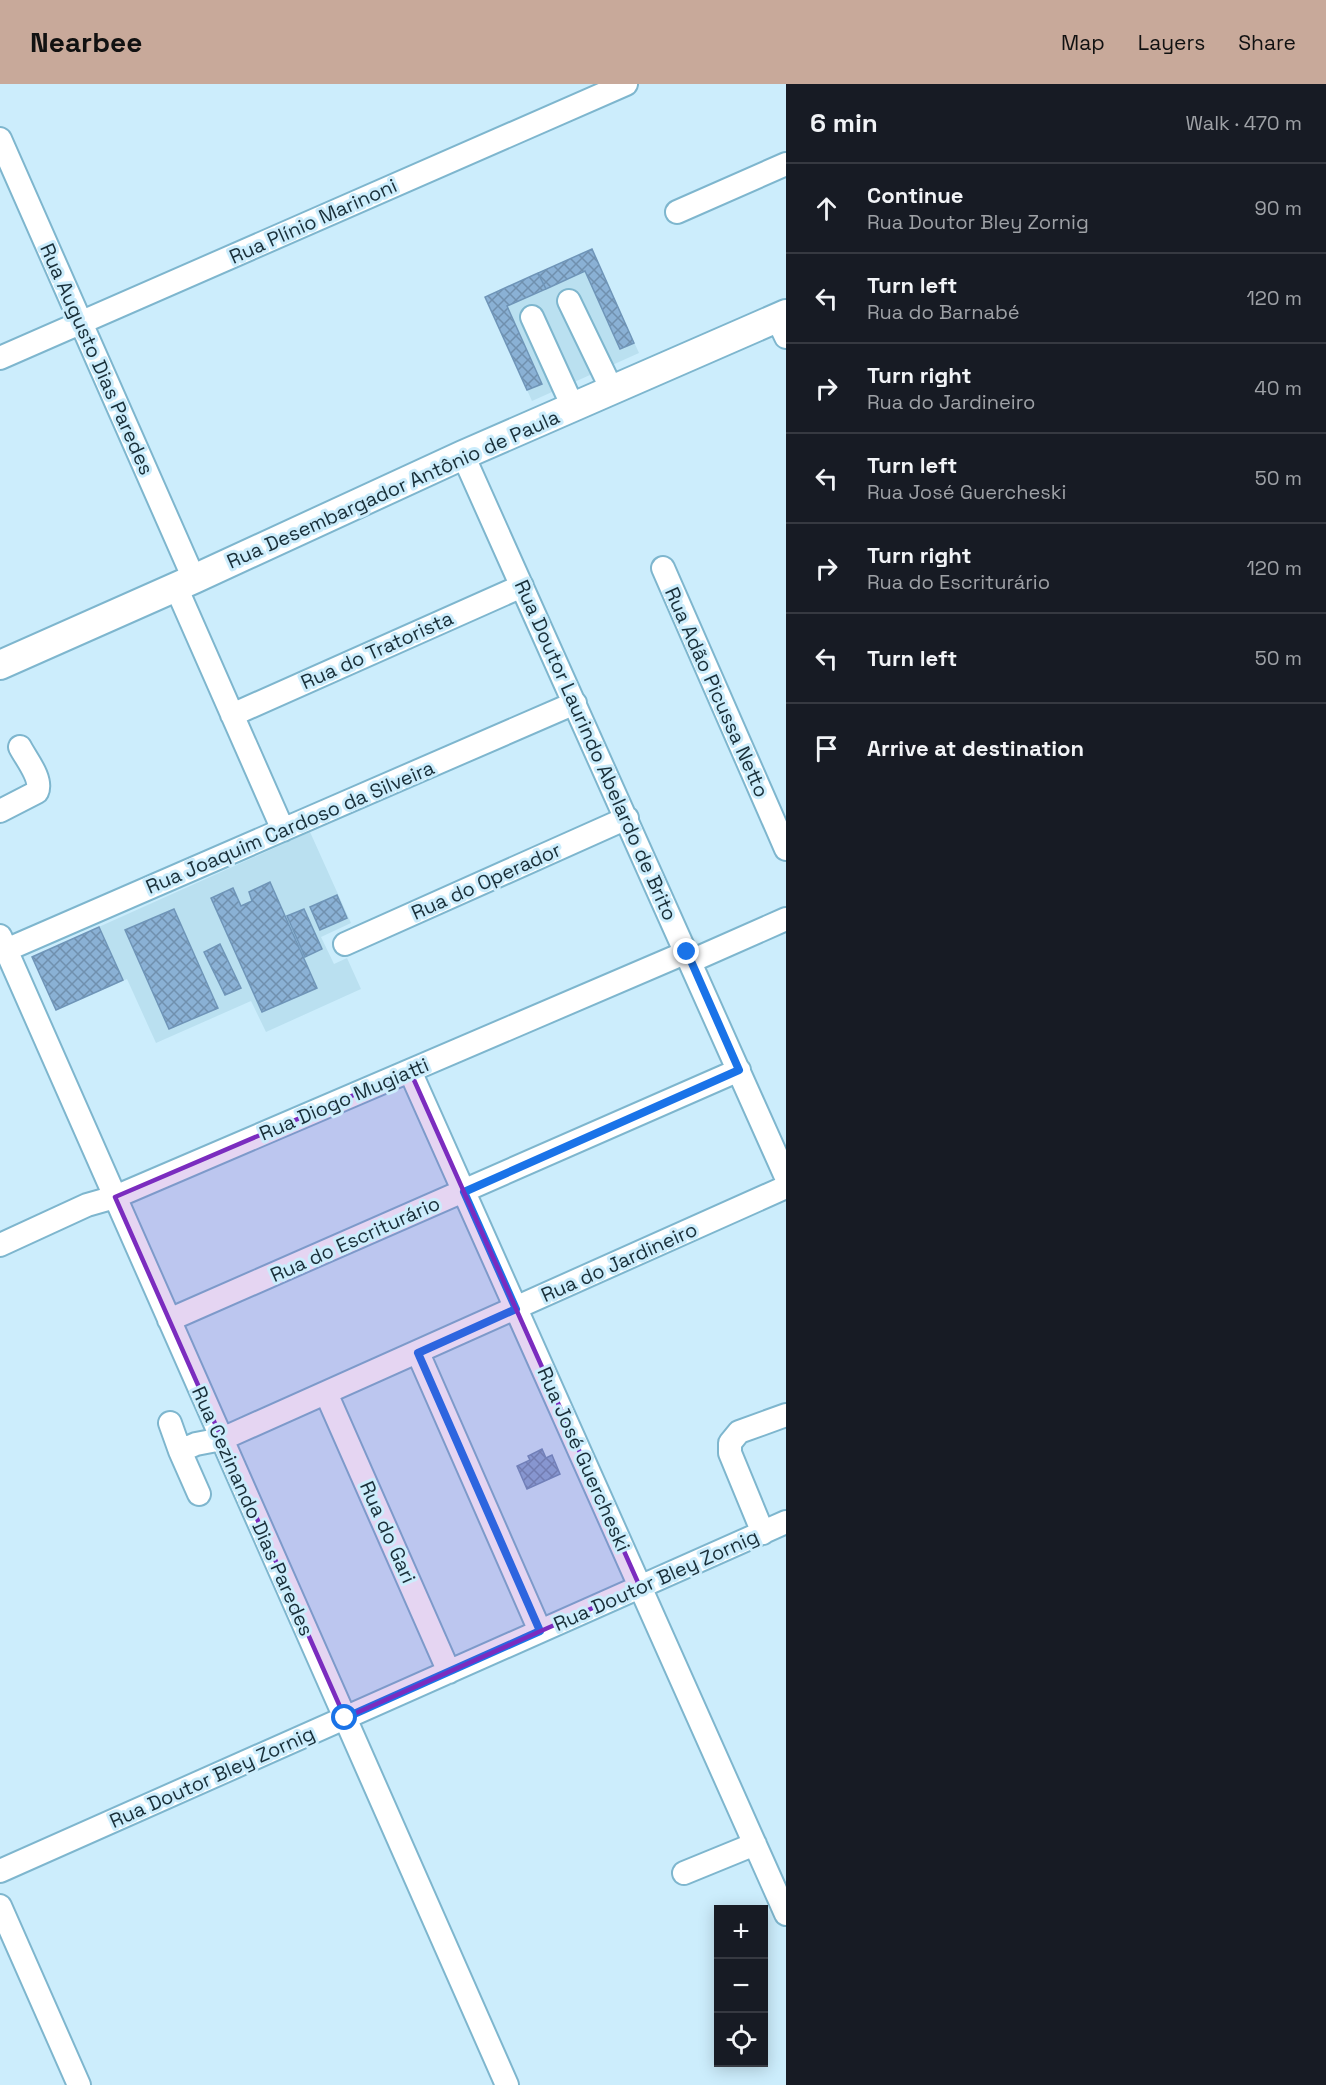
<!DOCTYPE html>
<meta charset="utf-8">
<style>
body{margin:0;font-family:"Space Grotesk",sans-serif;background:#242831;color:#f1f3f6}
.controls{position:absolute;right:18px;bottom:18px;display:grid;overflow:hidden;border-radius:0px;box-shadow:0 3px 15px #0003}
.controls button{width:54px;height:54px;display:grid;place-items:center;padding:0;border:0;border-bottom:2px solid #363941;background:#171b24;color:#f1f3f6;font:30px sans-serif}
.stop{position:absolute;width:18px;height:18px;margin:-14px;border:4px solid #1a73e8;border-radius:50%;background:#fff}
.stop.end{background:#1a73e8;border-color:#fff;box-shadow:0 2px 6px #0008}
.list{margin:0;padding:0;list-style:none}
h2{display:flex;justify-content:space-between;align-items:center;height:78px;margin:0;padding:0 24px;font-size:26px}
h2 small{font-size:20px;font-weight:400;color:#9ea1a6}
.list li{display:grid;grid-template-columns:39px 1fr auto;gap:18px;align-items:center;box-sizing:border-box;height:90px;padding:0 24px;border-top:2px solid #363941}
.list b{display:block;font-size:22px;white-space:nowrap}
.list p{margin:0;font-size:20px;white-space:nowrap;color:#9ea1a6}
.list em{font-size:20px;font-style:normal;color:#9ea1a6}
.icon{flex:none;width:33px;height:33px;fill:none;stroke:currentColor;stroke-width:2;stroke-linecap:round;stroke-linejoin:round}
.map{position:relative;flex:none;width:786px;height:2001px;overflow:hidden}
header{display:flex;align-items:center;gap:36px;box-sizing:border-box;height:84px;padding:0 30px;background:#c8a99a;color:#111}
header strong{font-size:28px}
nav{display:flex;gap:33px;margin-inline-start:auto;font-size:21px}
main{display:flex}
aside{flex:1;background:#171b24}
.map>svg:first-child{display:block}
.built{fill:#bae0f0}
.building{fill:url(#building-cross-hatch);stroke:#6f95b8;stroke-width:1.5}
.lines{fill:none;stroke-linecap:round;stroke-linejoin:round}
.minor-casing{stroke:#7eb6ce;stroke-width:26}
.major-casing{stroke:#7eb6ce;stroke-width:32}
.minor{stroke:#fff;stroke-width:22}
.major{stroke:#fff;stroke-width:28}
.route{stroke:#1a73e8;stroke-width:8}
.marked{fill:#7b2cbf;fill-opacity:0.2;stroke:#7b2cbf;stroke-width:4.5;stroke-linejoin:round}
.labels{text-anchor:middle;stroke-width:6;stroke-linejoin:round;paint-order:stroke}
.street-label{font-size:20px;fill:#192f39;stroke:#ccedfc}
</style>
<header>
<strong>Nearbee</strong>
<nav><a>Map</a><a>Layers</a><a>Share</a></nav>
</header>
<main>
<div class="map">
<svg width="786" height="2001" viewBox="0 0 786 2001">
<defs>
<pattern id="building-cross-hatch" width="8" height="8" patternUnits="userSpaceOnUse" patternTransform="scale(1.5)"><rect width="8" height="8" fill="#8ab1d5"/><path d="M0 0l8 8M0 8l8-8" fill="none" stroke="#7090ae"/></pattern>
</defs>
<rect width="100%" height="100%" fill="#ccedfc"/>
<path class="built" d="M592 165 639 269 532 317 485 213Z
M310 748 351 839 321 853 334 880 347 874 361 905 266 948 251 917 156 959 127 895 56 926 32 873Z"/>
<path class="building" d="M592 165 634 259 620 265 585 187 546 205 538 189Z
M538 189 546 205 507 222 542 300 527 306 485 213Z
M270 798 317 904 262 928 211 814 233 804 241 822 252 817 249 808Z
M337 811 347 834 320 846 310 823Z
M174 825 218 924 169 945 125 846Z
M304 825 322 865 305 873 287 832Z
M99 843 123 896 56 926 32 873Z
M220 860 241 904 225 911 204 868Z
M542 1365 546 1374 552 1371 560 1390 527 1405 517 1382 530 1376 528 1372Z"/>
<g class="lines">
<defs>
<path id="minor" d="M0 55 194 495
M677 128 786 80
M569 217 612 306
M532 233 573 323
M777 234 786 253
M0 274 626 0
M463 371 786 1093
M663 484 786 765
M176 503 283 746
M232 631 522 502
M0 727 37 708C43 695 26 675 20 663
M0 852 507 2001
M345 860 627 734
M6 866 575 619
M691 877 786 835
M410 987 786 1830
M0 1161 87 1121 115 1113 687 868
M169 1236 739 986
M418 1269 540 1547
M326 1309 449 1588
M170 1339 180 1367 196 1360 222 1355 786 1103
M180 1367 199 1410
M763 1449 730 1369V1359L739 1348 786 1331
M0 1787 786 1438
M684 1789 755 1760
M0 1822 79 2001"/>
<path id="major" d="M0 581 194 495 463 371 786 230"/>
</defs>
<use href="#minor" class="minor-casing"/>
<use href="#major" class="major-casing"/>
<use href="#minor" class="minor"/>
<use href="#major" class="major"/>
</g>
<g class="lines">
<path class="route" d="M345 1634 540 1547 418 1269 516 1225 464 1108 739 986 687 868"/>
</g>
<path class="marked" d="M410 987 640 1503 345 1634 115 1113Z"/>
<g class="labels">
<g class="street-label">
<text transform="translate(313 137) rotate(-24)" y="7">Rua Plínio Marinoni</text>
<text transform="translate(97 275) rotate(66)" y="7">Rua Augusto Dias Paredes</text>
<text transform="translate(393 405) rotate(-24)" y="7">Rua Desembargador Antônio de Paula</text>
<text transform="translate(377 566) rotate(-24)" y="7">Rua do Tratorista</text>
<text transform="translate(717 608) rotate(66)" y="7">Rua Adão Picussa Netto</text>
<text transform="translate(596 666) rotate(66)" y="7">Rua Doutor Laurindo Abelardo de Brito</text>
<text transform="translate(290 743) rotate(-23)" y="7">Rua Joaquim Cardoso da Silveira</text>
<text transform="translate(486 797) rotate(-24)" y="7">Rua do Operador</text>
<text transform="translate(344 1015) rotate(-23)" y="7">Rua Diogo Mugiatti</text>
<text transform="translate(355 1155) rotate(-24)" y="7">Rua do Escriturário</text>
<text transform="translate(619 1178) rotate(-24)" y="7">Rua do Jardineiro</text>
<text transform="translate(584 1375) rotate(66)" y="7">Rua José Guercheski</text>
<text transform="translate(253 1427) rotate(66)" y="7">Rua Cezinando Dias Paredes</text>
<text transform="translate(388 1448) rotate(66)" y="7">Rua do Gari</text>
<text transform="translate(656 1496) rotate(-24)" y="7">Rua Doutor Bley Zornig</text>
<text transform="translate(212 1693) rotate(-24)" y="7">Rua Doutor Bley Zornig</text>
</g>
</g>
</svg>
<div class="controls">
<button>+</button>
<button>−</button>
<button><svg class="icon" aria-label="locate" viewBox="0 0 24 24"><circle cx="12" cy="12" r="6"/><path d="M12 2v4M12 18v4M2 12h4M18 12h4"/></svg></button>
</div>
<div class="stop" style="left:345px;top:1634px"></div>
<div class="stop end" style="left:687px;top:868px"></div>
</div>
<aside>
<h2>6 min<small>Walk · 470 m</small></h2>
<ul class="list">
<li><svg class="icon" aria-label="ahead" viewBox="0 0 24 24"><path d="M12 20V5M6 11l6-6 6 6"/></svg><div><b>Continue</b><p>Rua Doutor Bley Zornig</p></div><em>90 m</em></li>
<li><svg class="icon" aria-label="left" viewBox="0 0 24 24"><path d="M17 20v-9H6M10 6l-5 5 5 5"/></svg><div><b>Turn left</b><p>Rua do Barnabé</p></div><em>120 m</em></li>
<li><svg class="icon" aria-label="right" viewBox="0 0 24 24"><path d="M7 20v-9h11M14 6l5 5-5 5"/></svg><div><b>Turn right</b><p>Rua do Jardineiro</p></div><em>40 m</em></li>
<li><svg class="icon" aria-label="left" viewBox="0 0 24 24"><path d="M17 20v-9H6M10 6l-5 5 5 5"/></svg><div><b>Turn left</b><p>Rua José Guercheski</p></div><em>50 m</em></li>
<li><svg class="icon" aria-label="right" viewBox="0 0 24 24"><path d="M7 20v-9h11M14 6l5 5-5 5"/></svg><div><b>Turn right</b><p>Rua do Escriturário</p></div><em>120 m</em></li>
<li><svg class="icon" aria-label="left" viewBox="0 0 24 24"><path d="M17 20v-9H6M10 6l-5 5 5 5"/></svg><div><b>Turn left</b></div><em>50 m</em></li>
<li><svg class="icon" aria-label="arrive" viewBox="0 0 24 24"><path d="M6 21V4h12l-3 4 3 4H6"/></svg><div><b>Arrive at destination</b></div></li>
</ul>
</aside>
</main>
